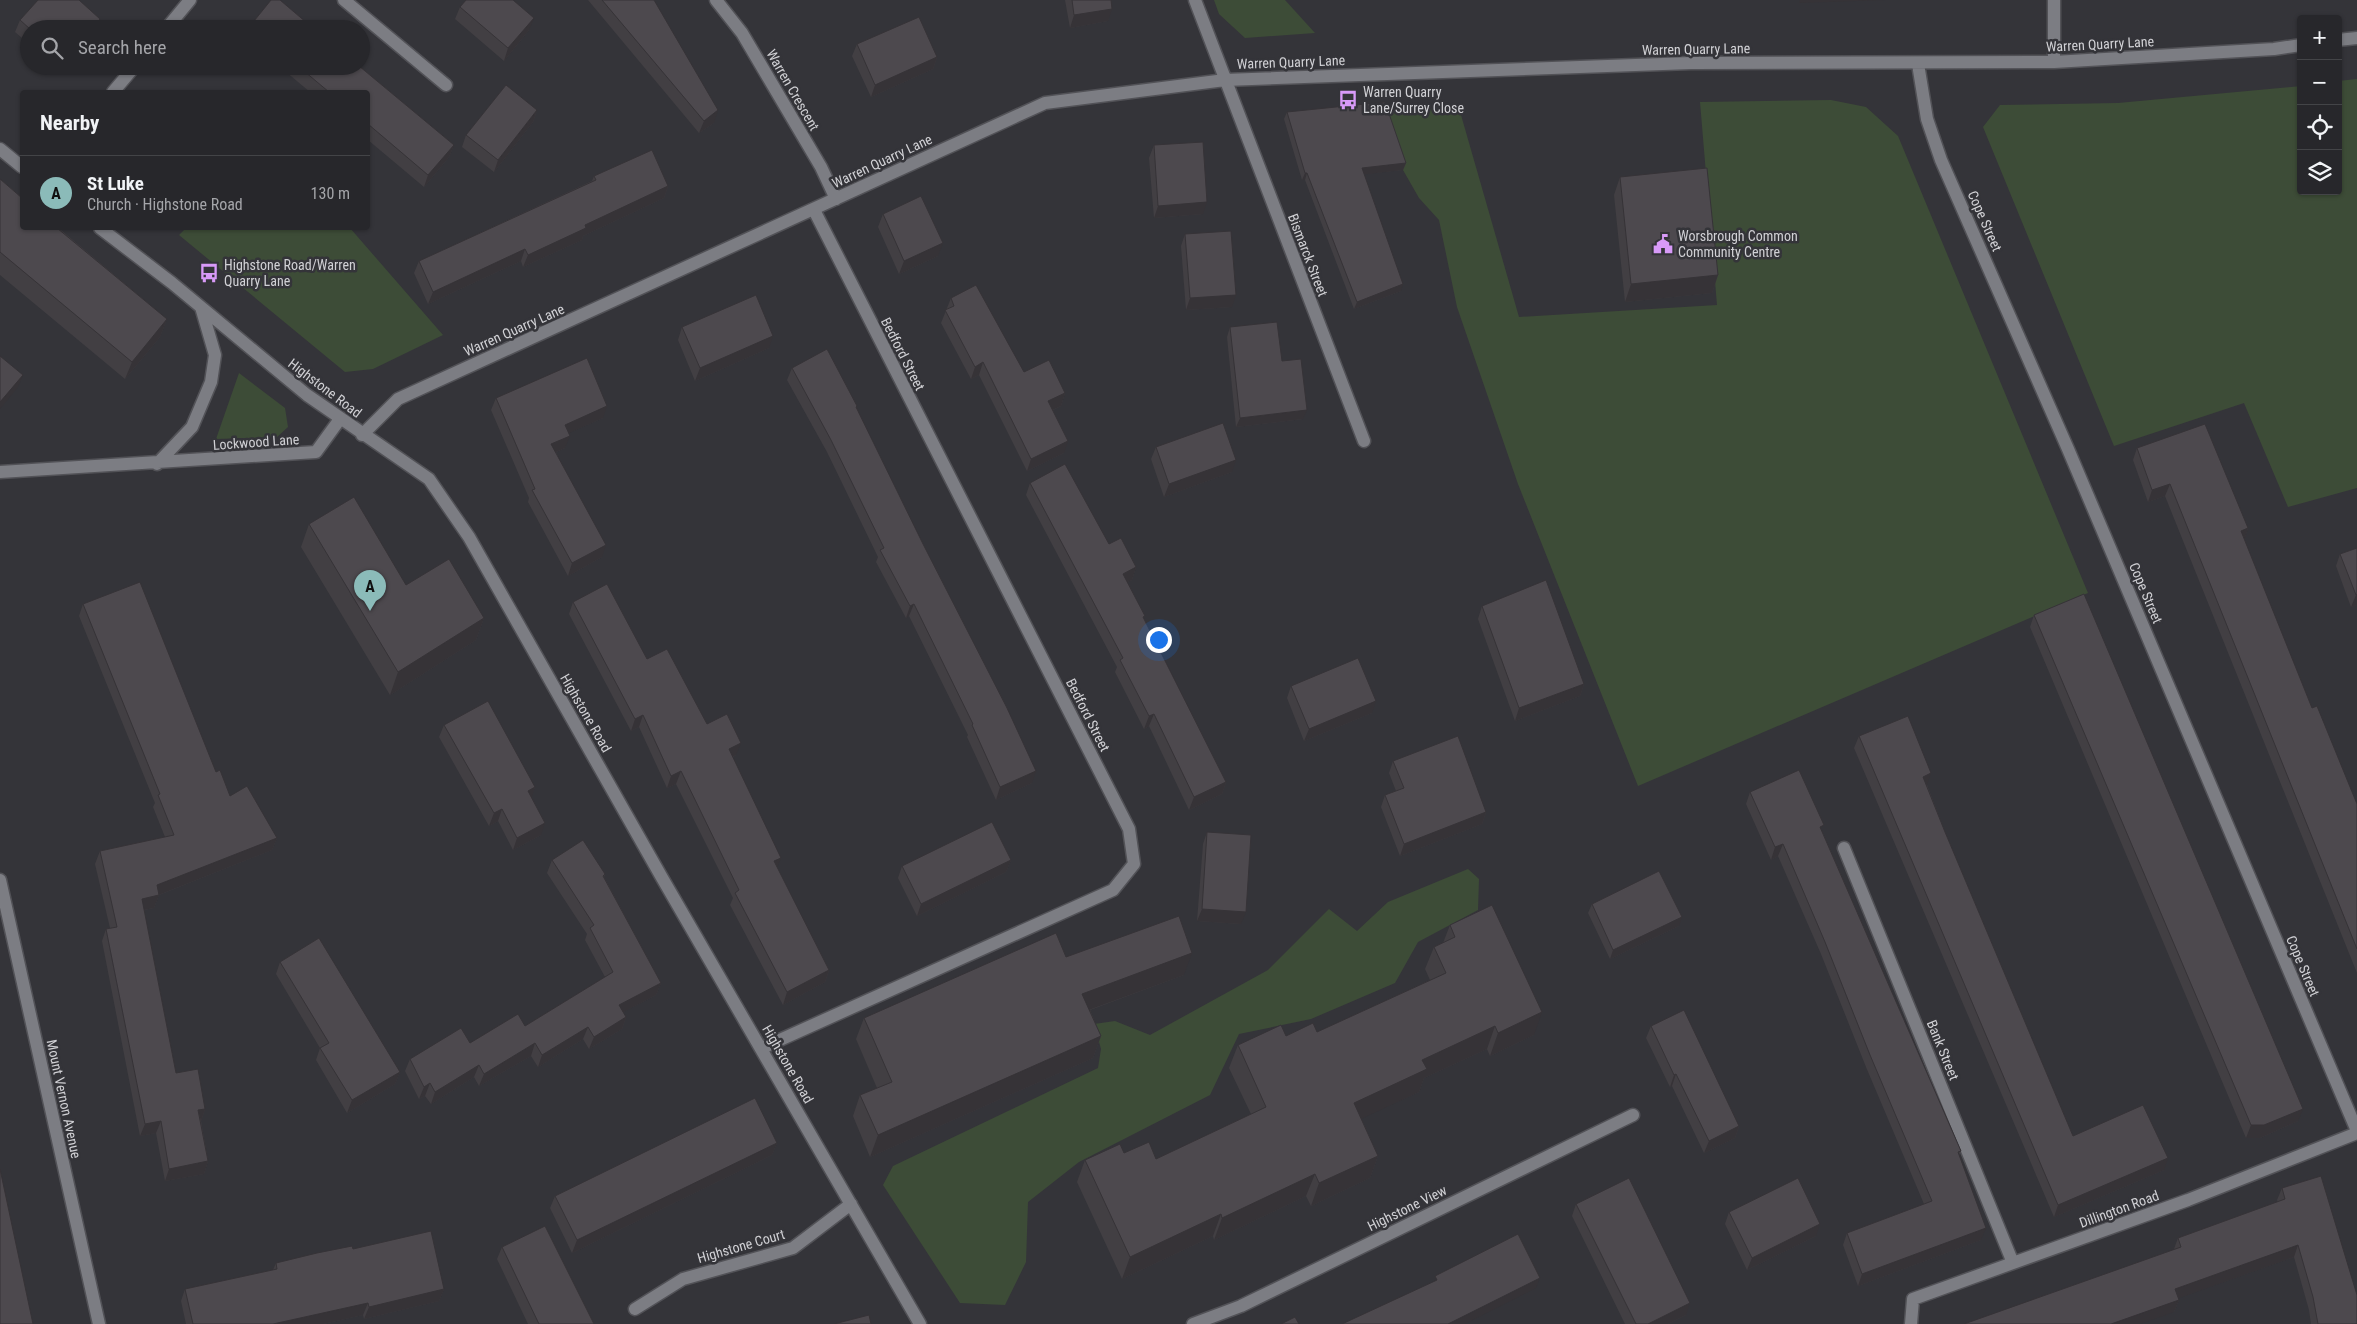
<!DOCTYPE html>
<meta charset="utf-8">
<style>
body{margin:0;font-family:"Roboto Condensed",sans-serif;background:#2f2f33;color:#f1f3f6}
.controls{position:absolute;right:15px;top:15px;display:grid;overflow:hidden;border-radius:5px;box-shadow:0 1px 4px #0004}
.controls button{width:45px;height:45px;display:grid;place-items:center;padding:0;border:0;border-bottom:1px solid #434447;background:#27272b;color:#f1f3f6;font:25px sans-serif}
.you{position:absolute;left:1158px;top:639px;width:18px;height:18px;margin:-12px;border:4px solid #fff;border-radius:50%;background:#1a73e8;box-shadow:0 0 0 8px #1a73e833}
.badge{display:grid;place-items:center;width:32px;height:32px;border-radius:50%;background:#8bbbb9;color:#111;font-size:16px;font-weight:700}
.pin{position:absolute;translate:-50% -41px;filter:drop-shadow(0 1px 2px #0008)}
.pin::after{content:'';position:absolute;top:26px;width:18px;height:15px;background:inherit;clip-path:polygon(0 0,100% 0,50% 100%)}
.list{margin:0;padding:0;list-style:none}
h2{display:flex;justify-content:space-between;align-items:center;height:65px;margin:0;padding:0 20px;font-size:21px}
h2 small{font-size:16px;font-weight:400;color:#a4a5a9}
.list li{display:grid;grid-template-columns:32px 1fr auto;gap:15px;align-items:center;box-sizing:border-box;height:75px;padding:0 20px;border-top:1px solid #434447}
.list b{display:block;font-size:19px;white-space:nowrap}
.list p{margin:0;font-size:16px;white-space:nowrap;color:#a4a5a9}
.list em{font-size:16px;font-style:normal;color:#a4a5a9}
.icon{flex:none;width:28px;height:28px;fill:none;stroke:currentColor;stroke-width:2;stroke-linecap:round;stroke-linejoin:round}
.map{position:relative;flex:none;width:2357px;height:1324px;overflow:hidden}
.search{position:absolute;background:#27272b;box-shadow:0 1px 4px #0004;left:20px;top:20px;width:350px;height:55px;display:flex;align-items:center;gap:12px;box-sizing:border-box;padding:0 18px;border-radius:28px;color:#a4a5a9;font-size:19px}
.panel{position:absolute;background:#27272b;box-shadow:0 1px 4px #0004;left:20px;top:90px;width:350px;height:140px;border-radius:5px}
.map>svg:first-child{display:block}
.green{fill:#3d4c37}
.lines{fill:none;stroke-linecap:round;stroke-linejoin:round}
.street-casing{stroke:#525257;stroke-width:15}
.street{stroke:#7c7d83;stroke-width:12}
.wall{fill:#423f43}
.shaded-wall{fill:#363337}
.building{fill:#4d494e;stroke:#363337}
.labels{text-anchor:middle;stroke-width:5;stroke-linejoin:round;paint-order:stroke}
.street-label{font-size:14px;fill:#d1d1d5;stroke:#343439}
.poi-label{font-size:14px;fill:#d1d1d5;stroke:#343439;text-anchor:start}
</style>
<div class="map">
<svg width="2357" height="1324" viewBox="0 0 2357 1324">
<rect width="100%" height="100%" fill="#343439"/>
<path class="green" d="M1214 0H1285L1315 33 1245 38 1219 14Z
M2357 79V488L2288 507 2244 403 2114 446 1983 127 2000 105 2118 103 2301 86V191H2338V81Z
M1831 100 1866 107 1898 136 2088 593 1638 786 1518 484 1457 307 1439 220 1419 198 1403 170 1383 109 1459 108 1519 317 1717 305 1700 102Z
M186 228H350L443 335 373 369 345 372 179 235Z
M239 373 285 408 288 427 277 437 216 439Z
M1468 869 1479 879 1478 910 1418 942 1395 983 1311 1019 1239 1034 1210 1095 1079 1162 1028 1202 1026 1262 1005 1305 960 1303 883 1185 893 1166 1098 1068 1101 1049 1094 1024 1115 1021 1150 1035 1268 970 1329 909 1357 931 1388 902Z"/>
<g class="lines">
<defs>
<path id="street" d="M344 0 446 85
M716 0 742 33 821 167 836 199
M1195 0 1364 441
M2054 0V62
M166 29 190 0
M2338 40 2357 38
M1918 64 1927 119 1941 160 2068 449 2357 1131
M113 92 135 66
M0 149 22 167
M100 228 172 283 307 395 429 479 469 537 661 876 920 1324
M362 435 398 399 1045 103 1225 80 1691 63 2054 62 2274 49 2301 45
M157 464 192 427 211 382 215 355 201 307
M0 472 316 452 340 419
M1844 848 2013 1263
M0 880 99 1324
M762 1048 1113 890 1134 864 1129 829 814 210
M635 1309 683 1279 793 1248 851 1204
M1193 1324 1241 1306 1633 1115
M1911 1324 1913 1299 2188 1200 2357 1133"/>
</defs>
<use href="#street" class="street-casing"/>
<use href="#street" class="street"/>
</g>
<path class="wall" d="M588 0H654L714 123 699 133Z
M1065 0H1111L1108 21 1070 28Z
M460 7 529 30 504 61 455 19Z
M100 19 97 29H29V44L15 32 20 20Z
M857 44 937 57 933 69 871 97 852 56Z
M53 66H64L59 72Z
M279 66H359L454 145 449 157 424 187 368 140V92H310Z
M537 110 533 122 494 172 462 147 466 135Z
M1287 112 1406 163 1403 170 1364 174 1401 291 1354 309 1305 180H1302L1284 119Z
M1154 145 1203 214 1154 218 1149 158Z
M594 176 668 186 664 198 583 236 582 240 523 267 521 261 428 304 414 273 419 261 592 181Z
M1620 177 1718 275 1712 293 1625 302 1614 195Z
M0 179 167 319 160 337 125 379 0 275Z
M883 214 938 256 899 274 878 227Z
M1185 234 1232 307 1186 310 1181 246Z
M951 298 1024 372 1065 393 1061 406 1053 410 1064 453 1027 471 979 375 971 379 941 323Z
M682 327 769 348 695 381 678 340Z
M1230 327 1282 361 1303 419 1236 427 1227 337Z
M792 368 856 408 923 544 1032 783 996 800 967 737 968 735 909 616 906 618 876 562 878 557 827 452 787 380Z
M496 398 603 418 568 433 565 448 556 452 602 557 568 576 528 502 529 498 491 410Z
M1156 447 1232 472 1164 497 1151 459Z
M2137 448 2248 528 2244 540 2312 708 2357 804V973L2165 496 2148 502 2133 460Z
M1030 483 1109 544 1136 567 1132 580 1127 582 1144 619 1226 782 1222 794 1189 810 1149 726 1144 729 1115 672 1117 667 1026 495Z
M309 524 406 585 484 618 476 640 390 695 301 547Z
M2357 548V605L2351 607 2336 566 2340 554Z
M573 602 647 659 736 755 733 757 777 868 829 970 825 982 783 1005 730 905 733 898 676 784 667 788 639 727 631 731 569 614Z
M83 604 216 772 230 796 277 838 272 850 159 895 154 908 144 910 176 1073 205 1109 201 1121 208 1161 204 1174 165 1181 156 1133 140 1136 102 941 106 929 110 928 95 864 100 851 165 837 153 807 155 803 79 616Z
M1482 606 1584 684 1580 696 1515 721 1478 619Z
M2034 615 2298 1121 2260 1138H2246L2030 627Z
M1291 686 1372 713 1304 741 1287 698Z
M444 725 535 787 531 797 541 835 513 850 498 821 489 826 439 737Z
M1859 736 1927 785 1945 832 2073 1136 2164 1170 2054 1217 1854 748Z
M1393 761 1486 812 1482 824 1400 856 1381 807 1385 795 1396 791 1389 773Z
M1750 792 1822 831 1961 1151 1959 1156 1981 1240 1858 1286 1843 1245 1847 1233 1924 1204 1866 1067 1821 954 1778 856 1771 860 1746 804Z
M1207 832 1241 924 1197 921 1203 844Z
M552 860 605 874 604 877 661 983 656 995 623 1012 626 1017 622 1029 589 1049 583 1039 538 1067 531 1056 479 1086 474 1077 431 1104 425 1096 419 1099 405 1071 410 1059 470 1043 525 1026 605 977 585 940 587 934 547 873Z
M1011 860 1006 872 917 916 898 878 902 866Z
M1592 904 1679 926 1610 959 1588 913Z
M1450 925 1534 1035 1490 1056 1487 1049 1424 1078 1419 1092 1361 1118 1378 1156 1370 1178 1311 1206 1306 1196 1214 1240 1213 1236 1122 1279 1077 1182 1085 1160 1124 1153 1156 1159 1251 1114 1229 1068 1238 1045 1286 1036 1317 1032 1430 980 1425 969 1434 947 1443 943Z
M1066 957 1184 975 1090 1010 1101 1036 1093 1058 870 1157 853 1116 860 1095 877 1088 856 1039 864 1018Z
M280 962 400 1072 395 1084 347 1113 316 1060 320 1048 276 974Z
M1651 1026 1739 1126 1735 1138 1704 1153 1672 1086 1670 1087 1646 1038Z
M777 1143 772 1155 572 1253 550 1208 555 1196Z
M2282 1188 2357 1324H2311L2309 1310 2294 1257 2178 1298 2179 1300 2174 1312V1249L2178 1238 2278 1202 2277 1200Z
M1576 1204 1686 1315 1668 1324H1625L1572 1216Z
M1729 1212 1816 1236 1747 1270 1725 1224Z
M502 1247 594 1324H528L497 1259Z
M353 1249 444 1289 439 1301 364 1319 363 1315 323 1324H186L181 1301 185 1289 273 1270 276 1263Z"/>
<path class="shaded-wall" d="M1800 0H1886L1799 3Z
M1112 9 1108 21 1070 28 1074 15Z
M534 18 529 30 504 61 508 48Z
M100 19 97 29H92Z
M937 57 933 69 871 97 875 85Z
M61 66H64L59 72Z
M537 110 533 122 494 172 498 160Z
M718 110 714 123 699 133 704 121Z
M454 145 449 157 424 187 428 175Z
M1406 163 1403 170 1359 175 1362 168Z
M1305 173H1307L1305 180H1302Z
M668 186 664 198 583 236 582 240 523 267 528 255 585 225Z
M1207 202 1203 214 1154 218 1158 206Z
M943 243 938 256 899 274 904 261Z
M525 249 521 261 428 304 433 292Z
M1718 275 1712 293 1625 302 1631 284Z
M1403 284 1401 291 1354 309 1357 302Z
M1236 295 1232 307 1186 310 1190 298Z
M167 319 160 337 125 379 132 362Z
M773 336 769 348 695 381 700 368Z
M983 362 979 375 971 379 975 367Z
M23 375 18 387 0 409V402Z
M1065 393 1061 406 1044 414 1048 401Z
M607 406 603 418 560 437 565 425Z
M1307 410 1303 419 1236 427 1240 418Z
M570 436 565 448 547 456 551 444Z
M1068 441 1064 453 1027 471 1031 459Z
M1236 460 1232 472 1164 497 1169 484Z
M2170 484 2165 496 2148 502 2152 490Z
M2248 528 2244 541 2241 531Z
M606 545 602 557 568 576 572 563Z
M1136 567 1132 580 1119 586 1123 574Z
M2357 594V605L2351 607 2356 595Z
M914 604 909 616 906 618 910 606Z
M484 618 476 640 390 695 398 672Z
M1584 684 1580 696 1515 721 1519 708Z
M1376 701 1372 713 1304 741 1309 729Z
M1154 714 1149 726 1144 729 1149 716Z
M643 715 639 727 631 731 635 719Z
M741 743 736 755 724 761 729 749Z
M681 771 676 784 667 788 671 776Z
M1036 771 1032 783 996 800 1000 787Z
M1931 773 1927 785 1923 777Z
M1226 782 1222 794 1189 810 1194 797Z
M535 787 531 799 528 791Z
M502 809 498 821 489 826 494 813Z
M1486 812 1482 824 1400 856 1404 844Z
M545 823 541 835 513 850 517 838Z
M277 838 272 850 156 896 159 895 154 908 138 911 142 899 157 885Z
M1783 844 1778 856 1771 860 1775 847Z
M781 858 776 870 774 861Z
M1011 860 1006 872 917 916 921 904Z
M1202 909 1246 912 1241 924 1197 921Z
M1682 917 1679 926 1610 959 1613 950Z
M1192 953 1184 975 1075 1015 1082 994Z
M829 970 825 982 783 1005 787 992Z
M661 983 656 995 614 1017 619 1005Z
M1542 1012 1534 1035 1490 1056 1498 1033Z
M626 1017 622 1029 589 1049 594 1037Z
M1495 1026 1487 1049 1424 1078 1419 1092 1346 1126 1354 1103 1422 1060Z
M588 1027 583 1039 538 1067 542 1055Z
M1101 1036 1093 1058 870 1157 878 1135Z
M535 1043 531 1056 479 1086 484 1074Z
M479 1065 474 1077 431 1104 435 1092Z
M400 1072 395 1084 347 1113 352 1100Z
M1676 1074 1672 1086 1670 1087 1674 1075Z
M430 1083 425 1096 419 1099 424 1087Z
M205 1109 201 1121 198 1110Z
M2303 1109 2298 1121 2260 1138H2246L2251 1125Z
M161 1121 156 1133 140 1136 145 1124Z
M1739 1126 1735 1138 1704 1153 1709 1141Z
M777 1143 772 1155 572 1253 577 1240Z
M1378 1156 1370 1178 1311 1206 1319 1183Z
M2168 1158 2164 1170 2054 1217 2058 1205Z
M208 1161 204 1174 165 1181 169 1169Z
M1315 1174 1306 1196 1214 1240 1222 1218Z
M1221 1214 1213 1236 1122 1279 1130 1257Z
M1820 1224 1816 1236 1747 1270 1752 1258Z
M1986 1228 1981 1240 1858 1286 1862 1274Z
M2298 1245 2294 1257 2171 1301 2175 1289Z
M1540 1278 1536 1288 1465 1324H1448Z
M444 1289 439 1301 364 1319 369 1307Z
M2179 1300 2174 1312 2140 1324H2111Z
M368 1303 363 1315 323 1324H273Z
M1690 1303 1686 1315 1668 1324H1648Z"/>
<path class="building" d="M38 0H79L100 19 92 29H30L20 20Z
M271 0H280L314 29H253L250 26Z
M466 0H513L534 18 508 48 460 7Z
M602 0H654L718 110 704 121Z
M1072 0H1111L1112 9 1074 15Z
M919 17 937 57 875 85 857 44Z
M298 66H359L454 145 428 175 368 124V92H329Z
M506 85 537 110 498 160 466 135Z
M1385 102 1406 163 1362 168 1403 284 1357 302 1307 173H1305L1287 112Z
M1203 142 1207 202 1158 206 1154 145Z
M652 150 668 186 585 225 586 228 528 255 525 249 433 292 419 261 596 180 594 176Z
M1707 168 1718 275 1631 284 1620 177Z
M0 179 22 198V228H57L167 319 132 362 0 252Z
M921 196 943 243 904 261 883 214Z
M1231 231 1236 295 1190 298 1185 234Z
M976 285 1024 372 1049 360 1065 393 1048 401 1068 441 1031 459 983 362 975 367 945 310 954 306 951 298Z
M756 295 773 336 700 368 682 327Z
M1277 322 1282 361 1301 359 1307 410 1240 418 1230 327Z
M827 349 857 406 856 407 923 544 1007 708 1036 771 1000 787 972 725 973 724 914 604 910 606 880 550 884 548 831 440 792 368Z
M0 356 23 375 0 402Z
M587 358 607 406 565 425 570 436 551 444 606 545 572 563 532 490 535 489 496 398Z
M1223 423 1236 460 1169 484 1156 447Z
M2205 424 2248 528 2241 531 2312 708 2317 706 2357 804V949L2170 484 2152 490 2137 448Z
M1065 464 1109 544 1121 538 1136 567 1123 574 1145 616 1143 617 1226 782 1194 797 1154 714 1149 716 1120 660 1123 658 1030 483Z
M354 497 406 585 449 559 484 618 398 672 309 524Z
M2357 548V594L2356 595 2340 554Z
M1546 580 1584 684 1519 708 1482 606Z
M140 582 216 772 220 770 230 796 247 786 277 838 157 885 159 895 142 899 176 1073 198 1069 205 1109 198 1110 208 1161 169 1169 161 1121 145 1124 106 929 117 927 100 851 174 835 158 795 160 794 83 604Z
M607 584 647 659 667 649 707 724 727 714 741 743 729 749 781 858 774 861 829 970 787 992 735 893 739 890 681 771 671 776 643 715 635 719 573 602Z
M2084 594 2303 1109 2264 1125H2251L2034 615Z
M1358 658 1376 701 1309 729 1291 686Z
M488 701 535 787 528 791 545 823 517 838 502 809 494 813 444 725Z
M1908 716 1931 773 1923 777 1945 832 2073 1136 2143 1105 2168 1158 2058 1205 1859 736Z
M1458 736 1486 812 1404 844 1385 795 1404 788 1393 761Z
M1799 770 1824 825 1820 827 1961 1151 1958 1152 1986 1228 1862 1274 1847 1233 1932 1201 1870 1055 1825 942 1783 844 1775 847 1750 792Z
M992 822 1011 860 921 904 902 866Z
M1207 832 1251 835 1246 912 1202 909Z
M583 840 605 874 603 876 661 983 619 1005 626 1017 594 1037 588 1027 542 1055 535 1043 484 1074 479 1065 435 1092 430 1083 424 1087 410 1059 461 1028 470 1043 518 1014 525 1026 613 972 590 928 594 925 552 860Z
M1659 871 1682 917 1613 950 1592 904Z
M1492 905 1542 1012 1498 1033 1495 1026 1422 1060 1427 1069 1354 1103 1378 1156 1319 1183 1315 1174 1222 1218 1221 1214 1130 1257 1085 1160 1120 1144 1124 1153 1149 1142 1156 1159 1266 1107 1238 1045 1281 1025 1286 1036 1313 1023 1317 1032 1446 973 1434 947 1455 937 1450 925Z
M1179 916 1192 953 1082 994 1101 1036 878 1135 860 1095 892 1082 864 1018 1056 933 1066 957Z
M319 938 400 1072 352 1100 320 1048 329 1043 280 962Z
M1684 1010 1739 1126 1709 1141 1676 1074 1674 1075 1651 1026Z
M755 1098 777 1143 577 1240 555 1196Z
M0 1169 33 1324H0Z
M2321 1176 2357 1295V1324H2318L2313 1297 2298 1245 2175 1289 2179 1300 2111 1324H1964L2181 1247 2178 1238 2285 1199 2282 1188Z
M1629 1178 1690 1303 1648 1324H1636L1576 1204Z
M1798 1178 1820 1224 1752 1258 1729 1212Z
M545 1226 594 1324H539L502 1247Z
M431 1231 444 1289 369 1307 368 1303 273 1324H193L185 1289 277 1269 276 1263 317 1253 352 1246 353 1249Z
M1518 1234 1540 1278 1448 1324H1342L1437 1280 1435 1276Z
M869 1315 871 1324H834Z
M1295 1317 1299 1324H1281Z"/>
<defs>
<symbol id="bus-bare" viewBox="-9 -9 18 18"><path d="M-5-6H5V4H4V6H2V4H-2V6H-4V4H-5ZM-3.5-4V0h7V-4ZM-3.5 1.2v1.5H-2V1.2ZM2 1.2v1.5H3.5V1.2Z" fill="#d89af8" stroke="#343439" stroke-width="2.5" paint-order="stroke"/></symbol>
<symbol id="civic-bare" viewBox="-9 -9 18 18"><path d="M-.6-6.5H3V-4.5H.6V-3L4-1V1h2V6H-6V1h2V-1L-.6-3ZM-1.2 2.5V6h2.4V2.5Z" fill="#d89af8" stroke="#343439" stroke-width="2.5" paint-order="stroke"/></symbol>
</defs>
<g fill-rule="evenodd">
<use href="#bus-bare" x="1334" y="86" width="28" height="28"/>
<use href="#civic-bare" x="1649" y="230" width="28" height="28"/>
<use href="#bus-bare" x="195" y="259" width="28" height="28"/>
</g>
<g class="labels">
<g class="street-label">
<text transform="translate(2100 44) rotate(-3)" y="5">Warren Quarry Lane</text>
<text transform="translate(1696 49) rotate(-1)" y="5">Warren Quarry Lane</text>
<text transform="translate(1291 62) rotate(-2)" y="5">Warren Quarry Lane</text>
<text transform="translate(793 90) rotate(60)" y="5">Warren Crescent</text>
<text transform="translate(882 161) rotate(-25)" y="5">Warren Quarry Lane</text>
<text transform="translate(1985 221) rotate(66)" y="5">Cope Street</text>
<text transform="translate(1308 255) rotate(69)" y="5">Bismarck Street</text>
<text transform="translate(514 330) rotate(-24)" y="5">Warren Quarry Lane</text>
<text transform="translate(903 354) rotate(63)" y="5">Bedford Street</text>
<text transform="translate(325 388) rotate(37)" y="5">Highstone Road</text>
<text transform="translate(256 442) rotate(-4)" y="5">Lockwood Lane</text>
<text transform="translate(2146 593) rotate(67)" y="5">Cope Street</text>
<text transform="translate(586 713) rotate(60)" y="5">Highstone Road</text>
<text transform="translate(1088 715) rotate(63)" y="5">Bedford Street</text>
<text transform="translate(2303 966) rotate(67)" y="5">Cope Street</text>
<text transform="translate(1943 1050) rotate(68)" y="5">Bank Street</text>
<text transform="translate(788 1064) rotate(60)" y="5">Highstone Road</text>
<text transform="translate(64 1099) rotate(78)" y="5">Mount Vernon Avenue</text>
<text transform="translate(1407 1208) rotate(-26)" y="5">Highstone View</text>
<text transform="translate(2119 1209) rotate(-20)" y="5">Dillington Road</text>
<text transform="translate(741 1246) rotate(-16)" y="5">Highstone Court</text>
</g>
<g class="poi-label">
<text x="1363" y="97">Warren Quarry<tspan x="1363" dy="16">Lane/Surrey Close</tspan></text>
<text x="1678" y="241">Worsbrough Common<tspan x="1678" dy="16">Community Centre</tspan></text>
<text x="224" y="270">Highstone Road/Warren<tspan x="224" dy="16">Quarry Lane</tspan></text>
</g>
</g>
</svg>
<div class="controls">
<button>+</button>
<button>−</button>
<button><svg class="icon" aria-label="locate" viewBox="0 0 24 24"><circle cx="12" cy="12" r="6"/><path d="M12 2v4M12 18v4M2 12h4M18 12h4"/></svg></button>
<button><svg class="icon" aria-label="layers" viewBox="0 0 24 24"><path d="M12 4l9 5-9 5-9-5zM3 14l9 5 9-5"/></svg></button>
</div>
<div class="you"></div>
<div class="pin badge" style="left:370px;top:611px">A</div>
<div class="search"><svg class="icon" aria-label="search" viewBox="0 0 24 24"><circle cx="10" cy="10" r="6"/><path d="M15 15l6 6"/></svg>Search here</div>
<section class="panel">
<h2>Nearby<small></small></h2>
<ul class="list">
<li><span class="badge">A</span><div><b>St Luke</b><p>Church · Highstone Road</p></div><em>130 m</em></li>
</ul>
</section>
</div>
